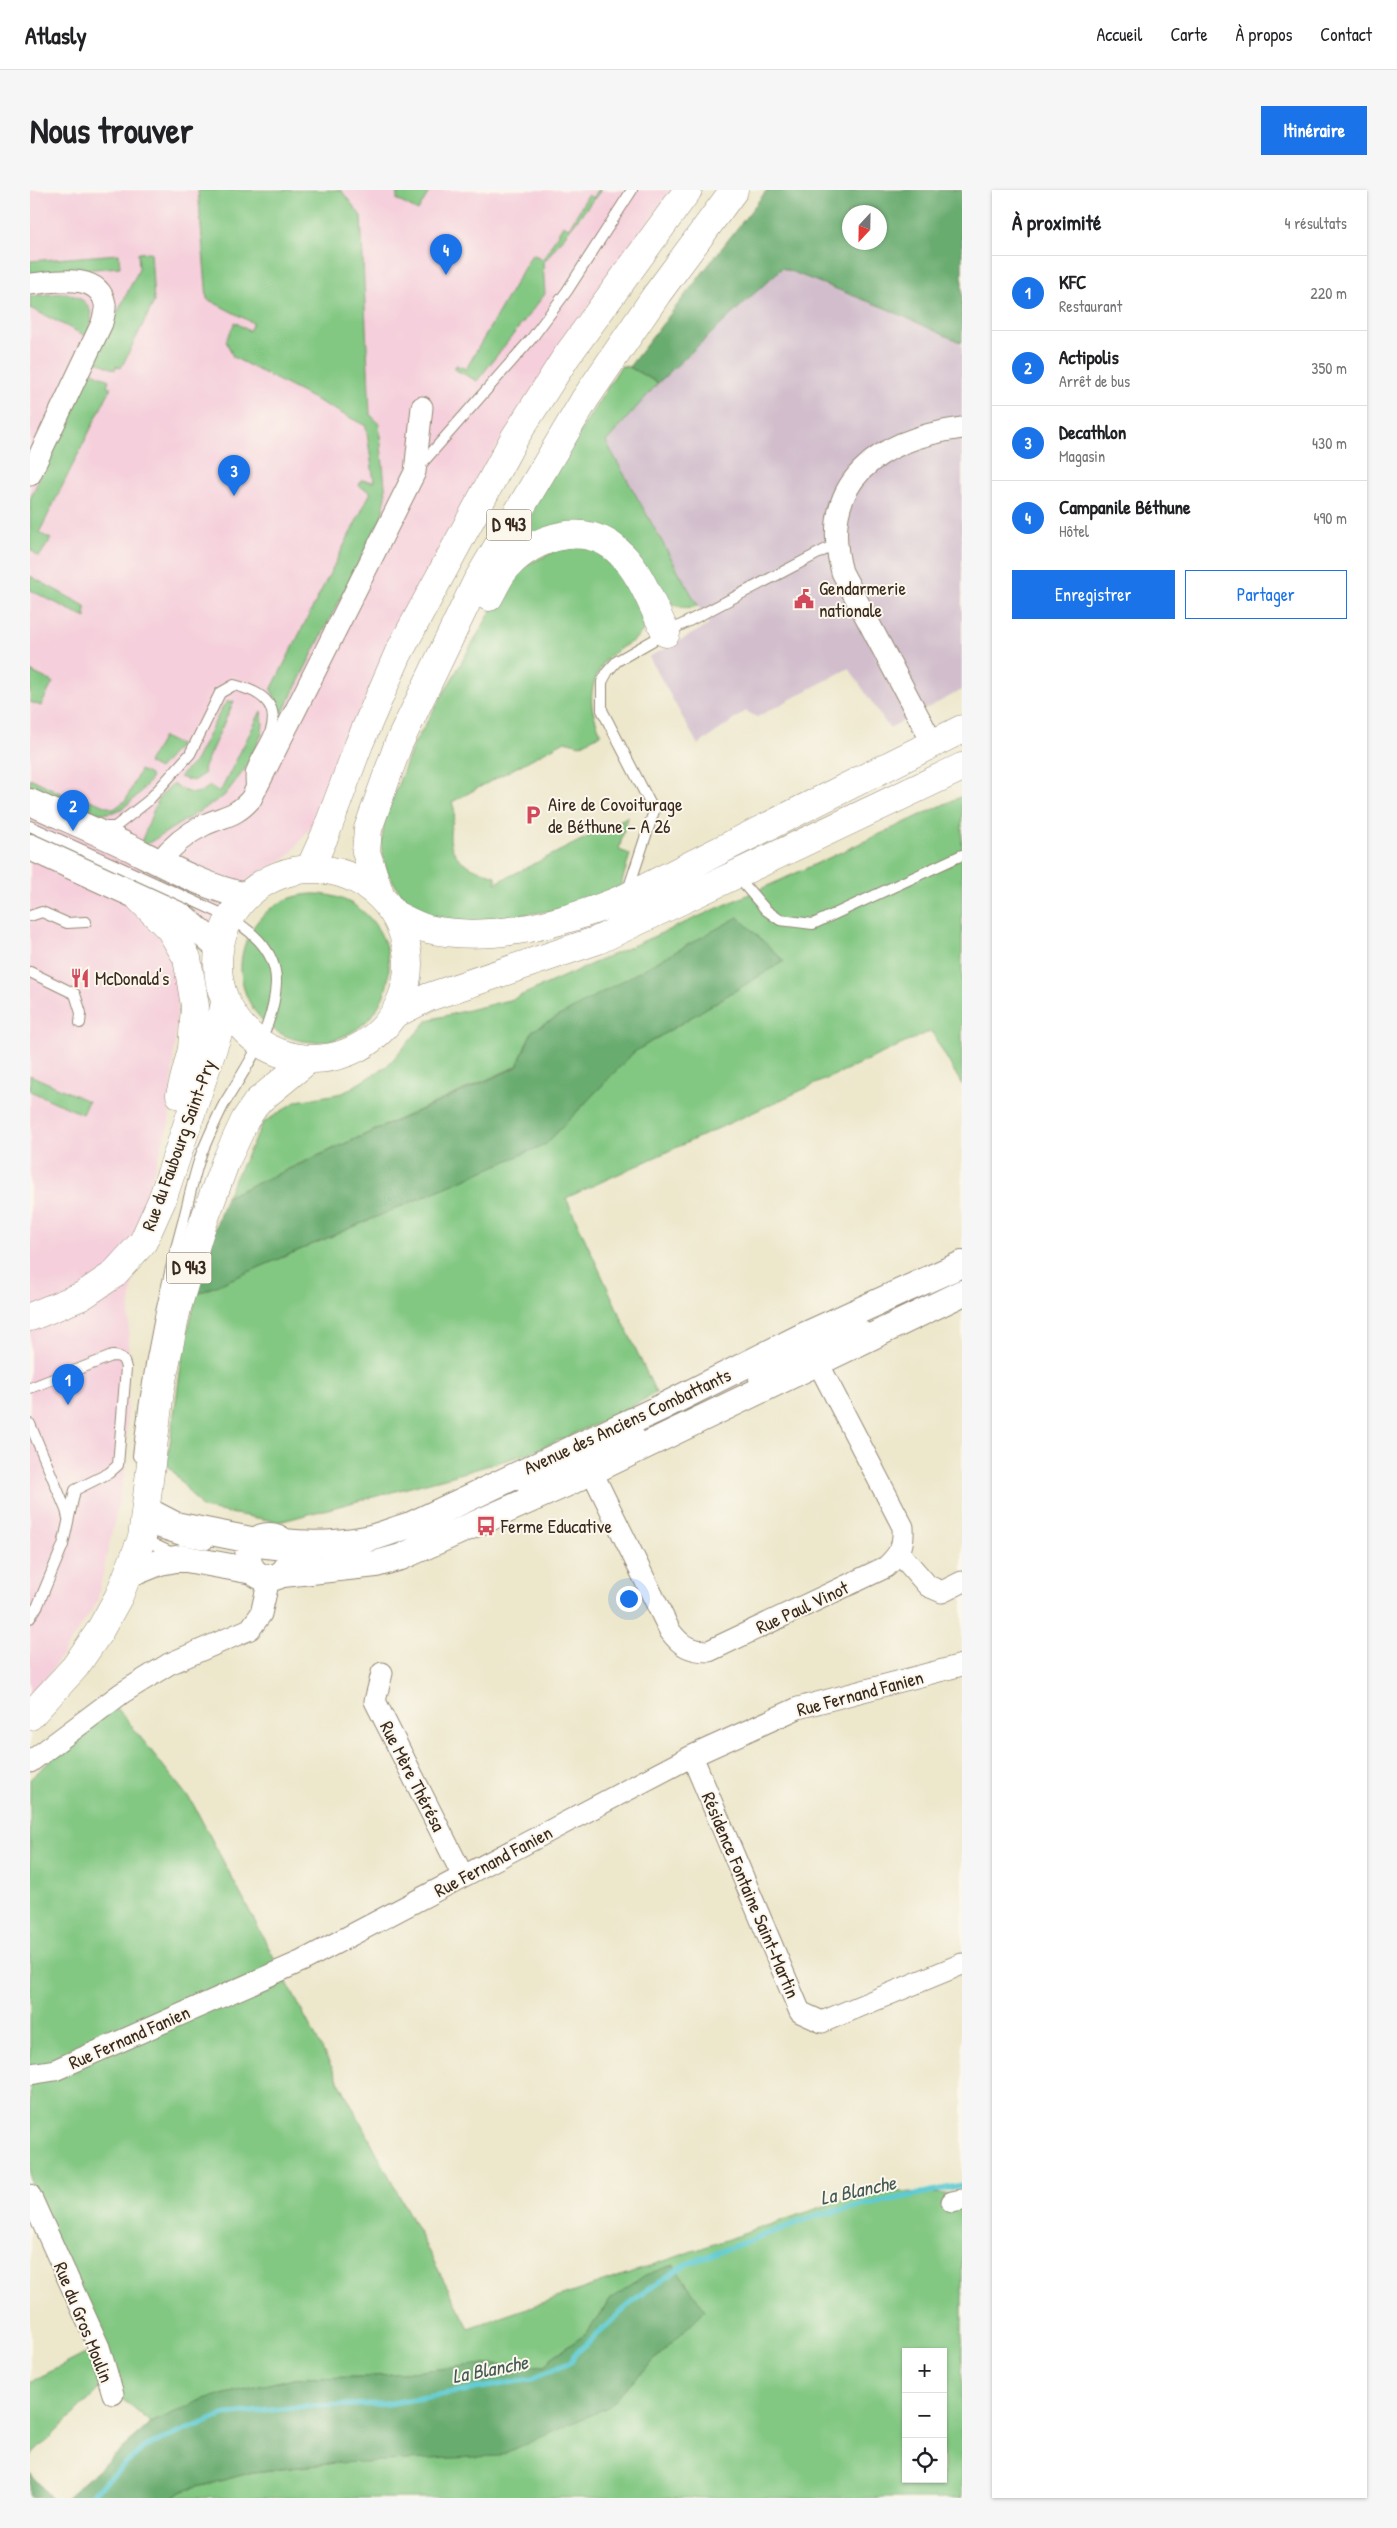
<!DOCTYPE html>
<html lang="fr">
<meta charset="utf-8">
<style>
body{margin:0;font-family:"Patrick Hand",sans-serif;background:#f6f6f6;color:#202124}
.controls{position:absolute;right:15px;bottom:15px;display:grid;overflow:hidden;border-radius:0px;box-shadow:0 1px 4px #0004}
.controls button{width:45px;height:45px;display:grid;place-items:center;padding:0;border:0;border-bottom:1px solid #e0e0e0;background:#fff;color:#202124;font:25px sans-serif}
.compass{position:absolute;left:812px;top:15px;width:45px;height:45px;border-radius:50%;background:#fff;box-shadow:0 1px 4px #0004;rotate:202deg}
.you{position:absolute;left:598px;top:1408px;width:18px;height:18px;margin:-12px;border:4px solid #fff;border-radius:50%;background:#1a73e8;box-shadow:0 0 0 8px #1a73e833}
.badge{display:grid;place-items:center;width:32px;height:32px;border-radius:50%;background:#1a73e8;color:#fff;font-size:16px;font-weight:700}
.pin{position:absolute;translate:-50% -41px;filter:drop-shadow(0 1px 2px #0008)}
.pin::after{content:'';position:absolute;top:26px;width:18px;height:15px;background:inherit;clip-path:polygon(0 0,100% 0,50% 100%)}
.list{margin:0;padding:0;list-style:none}
h2{display:flex;justify-content:space-between;align-items:center;height:65px;margin:0;padding:0 20px;font-size:21px}
h2 small{font-size:16px;font-weight:400;color:#757577}
.list li{display:grid;grid-template-columns:32px 1fr auto;gap:15px;align-items:center;box-sizing:border-box;height:75px;padding:0 20px;border-top:1px solid #e0e0e0}
.list b{display:block;font-size:19px;white-space:nowrap}
.list p{margin:0;font-size:16px;white-space:nowrap;color:#757577}
.list em{font-size:16px;font-style:normal;color:#757577}
.actions{display:flex;gap:10px;padding:15px 20px}
.actions a{flex:1;padding:11px 0;border:1px solid #1a73e8;border-radius:0px;text-align:center;font-size:18px;color:#1a73e8}
.actions .main{background:#1a73e8;color:#fff}
.icon{flex:none;width:28px;height:28px;fill:none;stroke:currentColor;stroke-width:2;stroke-linecap:round;stroke-linejoin:round}
.map{position:relative;flex:none;width:932px;height:2308px;overflow:hidden;border-radius:0px}
header{display:flex;align-items:center;gap:30px;box-sizing:border-box;height:70px;padding:0 25px;background:#fff;border-bottom:1px solid #e0e0e0}
header strong{font-size:24px}
nav{display:flex;gap:28px;margin-inline-start:auto;font-size:18px}
.intro{display:flex;align-items:center;justify-content:space-between;box-sizing:border-box;height:120px;padding:0 30px}
h1{margin:0;font-size:35px}
.button{padding:12px 22px;border-radius:0px;background:#1a73e8;color:#fff;font-size:18px;font-weight:700}
main{display:flex;gap:30px;padding:0 30px}
aside{flex:1;background:#fff;border-radius:0px;box-shadow:0 1px 4px #0004}
.map>svg:first-child{display:block}
.built{fill:#f5cfdb}
.industrial{fill:#d1bdcc}
.green{fill:#82c782;stroke:#5e7850;fill-rule:evenodd}
.forest{fill:#69ac70;stroke:#526b47;fill-rule:evenodd}
.lines{fill:none;stroke-linecap:round;stroke-linejoin:round}
.stream{stroke:#5dcad2;stroke-width:5.5}
.service-casing{stroke:#948875;stroke-width:12}
.minor-casing{stroke:#948875;stroke-width:23}
.tertiary-casing{stroke:#948875;stroke-width:28}
.primary-casing{stroke:#948875;stroke-width:29}
.trunk-casing{stroke:#948875;stroke-width:29}
.motorway-casing{stroke:#948875;stroke-width:29}
.service{stroke:#fff;stroke-width:10}
.minor{stroke:#fff;stroke-width:21}
.tertiary{stroke:#fff;stroke-width:26}
.primary{stroke:#fff;stroke-width:28}
.trunk{stroke:#fff;stroke-width:28}
.motorway{stroke:#fff;stroke-width:28}
.labels{text-anchor:middle;stroke-width:4;stroke-linejoin:round;paint-order:stroke}
.shield{fill:#fbf7ec;stroke:#75685c;stroke-width:1}
.shield-label{font-size:18px;font-weight:bold;fill:#3b2a1e}
.poi-label{font-size:19px;fill:#3b2a1e;stroke:#fbf7ec;text-anchor:start}
.street-label{font-size:19px;fill:#3b2a1e;stroke:#fbf7ec}
.water-label{font-size:20px;font-style:italic;fill:#455a54;stroke:#fbf7ec}
</style>
<header>
<strong>Atlasly</strong>
<nav><a>Accueil</a><a>Carte</a><a>À propos</a><a>Contact</a></nav>
</header>
<div class="intro"><h1>Nous trouver</h1><a class="button">Itinéraire</a></div>
<main>
<div class="map">
<svg width="932" height="2308" viewBox="0 0 932 2308">
<rect width="100%" height="100%" fill="#fbf7ec"/>
<filter id="ink" filterUnits="userSpaceOnUse"><feTurbulence type="fractalNoise" baseFrequency=".02" numOctaves="2"/><feDisplacementMap in="SourceGraphic" scale="10" xChannelSelector="R" yChannelSelector="G"/><feConvolveMatrix kernelMatrix="1 2 1 2 8 2 1 2 1" color-interpolation-filters="sRGB"/></filter>
<filter id="wash" filterUnits="userSpaceOnUse"><feTurbulence type="fractalNoise" baseFrequency=".0096" numOctaves="4" result="noise"/><feDisplacementMap in="SourceGraphic" scale="20" xChannelSelector="R" yChannelSelector="G"/><feGaussianBlur stdDeviation="1.12" result="paint"/><feColorMatrix in="noise" values="0 0 0 0 0 0 0 0 0 0 0 0 0 0 0 0 0 1.4 0 .05"/><feComposite in="paint" operator="in"/></filter>
<g filter="url(#wash)">
<rect width="100%" height="100%" fill="#ede7cc"/>
<path class="built" d="M0 0H641L545 135 456 273 367 436 282 635 260 665 220 688 151 767 139 933 111 1022 99 1123 96 1276 67 1412 0 1513Z"/>
<path class="industrial" d="M752 78 855 118 927 151 932 152V500L859 538 819 478 727 527 716 521 668 555 619 467 679 435 576 252 628 193Z"/>
<path class="green" d="M168 0H311L331 26 340 224 349 234 356 306 352 326 249 530 248 513 241 500 341 302 329 296 331 290 344 292 336 236 203 167 196 151 205 132 219 141 223 133 177 109Z
M367 0H400L388 21 367 10Z
M567 0H571L513 73 515 104 447 191 424 179 426 175 436 179 502 64 513 69 533 35 539 38 558 5 563 8Z
M121 62 124 112 91 178 86 176 85 180 64 170 109 79 108 63Z
M89 64 90 77 0 84V71Z
M35 103C62 110 65 122 58 147L0 118V106Z
M591 176 599 177 628 193 576 252 668 416C631 426 619 386 603 360L491 350 484 347Z
M59 180 79 190 77 196 81 198 9 343 21 349 9 367 0 359V309Z
M545 352 588 371 618 425C613 450 602 450 583 463 577 467 572 475 569 481 557 506 561 519 571 544L550 555 535 551 422 612C429 630 420 629 420 645 419 672 446 680 466 686V693L597 627 589 660 600 664 591 695 561 715 436 733 401 727 383 718 369 701 357 682 351 656 355 628 383 556 485 380Z
M0 386 55 416 56 428 0 400Z
M0 481 23 492 11 516 0 512Z
M204 511 173 579 175 583 163 591 149 587 165 571 193 516 197 512Z
M231 521 233 533 232 544 215 579 194 606 114 656 110 655 128 609 142 594C160 603 163 608 180 596L190 602Z
M133 547 150 555 129 579 118 573Z
M110 580 120 585 121 589C112 600 103 612 91 619 69 633 21 608 0 598V588L55 615 57 609 84 619 96 610Z
M932 606V895L901 841 536 1008 626 1203 582 1227 500 1263 426 1285 249 1332 172 1318 137 1274 154 1155 167 1104 516 954 604 862 754 771 502 841 487 876 196 1007 233 933 267 911 313 903 357 876 398 830 483 809 751 690Z
M211 778a74 74 0 1 1 148 0a74 74 0 1 1-148 0Z
M0 885 58 911 52 924 0 901Z
M88 1519 162 1612 439 2138 841 2000 932 2005V2308H143L153 2301 223 2282 307 2273 576 2218 675 2120 581 2109 556 2144 521 2168 515 2176 456 2174 334 2187 264 2188 174 2209 121 2233 74 2194 0 2268V2192L69 2157 0 2007V1589L73 1524ZM876 2162H913V2289H876Z"/>
<path class="forest" d="M737 0H932V152L927 151 855 118 752 78 628 193 599 177ZM849 22V52H819V22Z
M708 727 754 771 604 862 516 954 167 1104 179 1056 196 1007 487 877 502 841Z
M644 2075 675 2120 576 2218 469 2266 307 2273 223 2282 153 2301 143 2308H36L121 2233 174 2209 264 2188 334 2187 456 2174 515 2176 521 2168 556 2144 581 2109 615 2085Z
M0 2283 21 2308H0Z"/>
<g class="lines">
<path class="stream" d="M58 2308 114 2257 193 2225 280 2216 356 2214 502 2189 541 2172 544 2165 610 2105 654 2075 788 2025 932 1995"/>
</g>
</g>
<g filter="url(#ink)">
<g class="lines">
<defs>
<path id="service" d="M388 278 502 148 537 101 602 0
M0 636 190 723C217 736 247 759 246 793 244 839 217 876 194 914 186 929 179 946 172 962 164 984 159 1009 153 1032 131 1111 117 1184 108 1266
M74 637H85L118 611 160 564 190 503 204 495C229 501 251 513 240 543 235 556 225 568 221 582 220 587 221 593 221 598
M706 685 736 720 750 730 783 734 932 665
M597 703 624 621 572 520V492L578 481 587 471 636 443 806 354
M0 726 12 722 37 733 56 732
M0 782 45 804 51 823 50 833
M724 1189 810 1146 835 1137
M0 1198 82 1166C92 1166 94 1169 96 1178L88 1275 79 1283 45 1300 33 1355 8 1415 0 1428
M0 1234 36 1320 38 1328
M493 1299 609 1244
M114 1338 151 1350 177 1354
M113 1349 142 1363
M219 1361 286 1369"/>
<path id="minor" d="M0 94C23 92 69 81 75 114 76 120 73 128 72 133L0 285
M903 554 812 382C787 291 850 249 932 238
M129 672C141 657 156 644 174 635 195 625 204 628 221 609L385 282 392 217
M562 1282 640 1441C651 1456 660 1461 679 1461L856 1377C870 1364 874 1356 873 1337L787 1171
M870 1364 898 1396 912 1402 932 1392
M352 1483 345 1511 433 1686
M662 1566 770 1822 792 1832 932 1774
M0 1572 92 1503 139 1474 220 1439 231 1424 239 1389
M0 1884 25 1880 272 1771 662 1566 768 1518 932 1475
M0 2005 69 2157 83 2204
M922 2012 932 2010"/>
<path id="tertiary" d="M0 612C33 627 66 641 99 657 137 676 174 697 216 706
M0 657 153 727 189 758
M116 1320 145 1335 226 1351
M218 1367a21 21 0 1 1 42 0a21 21 0 1 1-42 0Z
M253 1352C281 1355 309 1354 336 1349 351 1346 366 1339 381 1335L634 1216 771 1147 932 1074
M253 1384 346 1374 371 1367 540 1292 932 1103
M98 1385 130 1372 151 1368 223 1381"/>
<path id="primary" d="M110 709 140 739 157 768 165 816 162 859 150 905
M0 1127 52 1106 83 1085 113 1052 132 1010 190 837 195 812
M0 1526 45 1477 69 1442 89 1406 112 1348 130 1200 147 1118 169 1044 195 973 215 930 227 912 278 870"/>
<path id="trunk" d="M459 407C465 397 469 385 477 377 505 346 558 329 591 364 612 384 623 418 636 443
M280 678 295 645 329 554 368 464 485 247 536 167 658 0
M188 774a95 95 0 1 1 190 0a95 95 0 1 1-190 0Z
M350 705 336 662 338 639 368 555 446 393 555 209 627 104 704 0"/>
<path id="motorway" d="M366 725C376 730 387 736 398 739 462 753 535 733 595 708L932 539
M365 824 399 807 568 750 932 577"/>
</defs>
<use href="#service" class="service-casing"/>
<use href="#minor" class="minor-casing"/>
<use href="#tertiary" class="tertiary-casing"/>
<use href="#primary" class="primary-casing"/>
<use href="#trunk" class="trunk-casing"/>
<use href="#motorway" class="motorway-casing"/>
<use href="#service" class="service"/>
<use href="#minor" class="minor"/>
<use href="#tertiary" class="tertiary"/>
<use href="#primary" class="primary"/>
<use href="#trunk" class="trunk"/>
<use href="#motorway" class="motorway"/>
</g>
</g>
<defs>
<symbol id="civic-bare" viewBox="-9 -9 18 18"><path d="M-.6-6.5H3V-4.5H.6V-3L4-1V1h2V6H-6V1h2V-1L-.6-3ZM-1.2 2.5V6h2.4V2.5Z" fill="#d1495b" stroke="#fbf7ec" stroke-width="2.5" paint-order="stroke"/></symbol>
<symbol id="parking-bare" viewBox="-9 -9 18 18"><path d="M-3.5-5.5H1a3.5 3.5 0 0 1 0 7H-1V5.5H-3.5ZM-1-3.4V-.6H.8a1.4 1.4 0 0 0 0-2.8Z" fill="#d1495b" stroke="#fbf7ec" stroke-width="2.5" paint-order="stroke"/></symbol>
<symbol id="restaurant-bare" viewBox="-9 -9 18 18"><path d="M-5-6h1v4h1v-4h1v4h1v-4h1v5L-1.5 .5V6h-2V.5L-5-1ZM5-6V6H3V1.5H1.5Q1.5-4 5-6Z" fill="#d1495b" stroke="#fbf7ec" stroke-width="2.5" paint-order="stroke"/></symbol>
<symbol id="bus-bare" viewBox="-9 -9 18 18"><path d="M-5-6H5V4H4V6H2V4H-2V6H-4V4H-5ZM-3.5-4V0h7V-4ZM-3.5 1.2v1.5H-2V1.2ZM2 1.2v1.5H3.5V1.2Z" fill="#d1495b" stroke="#fbf7ec" stroke-width="2.5" paint-order="stroke"/></symbol>
</defs>
<g fill-rule="evenodd">
<use href="#civic-bare" x="760" y="395" width="28" height="28"/>
<use href="#parking-bare" x="489" y="611" width="28" height="28"/>
<use href="#restaurant-bare" x="36" y="774" width="28" height="28"/>
<use href="#bus-bare" x="442" y="1322" width="28" height="28"/>
</g>
<g class="labels">
<g class="shield">
<rect x="456.5" y="319.5" width="45" height="31" rx="4"/>
<rect x="136.5" y="1062.5" width="45" height="31" rx="4"/>
</g>
<g class="shield-label">
<text x="479" y="341">D 943</text>
<text x="159" y="1084">D 943</text>
</g>
<g class="poi-label">
<text x="789" y="405">Gendarmerie<tspan x="789" dy="22">nationale</tspan></text>
<text x="518" y="621">Aire de Covoiturage<tspan x="518" dy="22">de Béthune − A 26</tspan></text>
<text x="65" y="795">McDonald's</text>
<text x="471" y="1343">Ferme Educative</text>
</g>
<g class="street-label">
<text transform="translate(148 955) rotate(-70)" y="7">Rue du Faubourg Saint-Pry</text>
<text transform="translate(597 1231) rotate(-25)" y="7">Avenue des Anciens Combattants</text>
<text transform="translate(772 1417) rotate(-25)" y="7">Rue Paul Vinot</text>
<text transform="translate(830 1503) rotate(-15)" y="7">Rue Fernand Fanien</text>
<text transform="translate(383 1586) rotate(63)" y="7">Rue Mère Thérésa</text>
<text transform="translate(463 1671) rotate(-28)" y="7">Rue Fernand Fanien</text>
<text transform="translate(721 1705) rotate(67)" y="7">Résidence Fontaine Saint-Martin</text>
<text transform="translate(99 1847) rotate(-24)" y="7">Rue Fernand Fanien</text>
<text transform="translate(54 2132) rotate(68)" y="7">Rue du Gros Moulin</text>
</g>
<g class="water-label">
<text transform="translate(828 2000) rotate(-12)" y="7">La Blanche</text>
<text transform="translate(460 2179) rotate(-11)" y="7">La Blanche</text>
</g>
</g>
</svg>
<div class="controls">
<button>+</button>
<button>−</button>
<button><svg class="icon" aria-label="locate" viewBox="0 0 24 24"><circle cx="12" cy="12" r="6"/><path d="M12 2v4M12 18v4M2 12h4M18 12h4"/></svg></button>
</div>
<svg class="compass" viewBox="-18 -18 36 36"><path d="M0-13l5 13h-10z" fill="#e53935"/><path d="M0 13l5-13h-10z" fill="#757577"/></svg>
<div class="you"></div>
<div class="pin badge" style="left:38px;top:1215px">1</div>
<div class="pin badge" style="left:43px;top:641px">2</div>
<div class="pin badge" style="left:204px;top:306px">3</div>
<div class="pin badge" style="left:416px;top:85px">4</div>
</div>
<aside>
<h2>À proximité<small>4 résultats</small></h2>
<ul class="list">
<li><span class="badge">1</span><div><b>KFC</b><p>Restaurant</p></div><em>220 m</em></li>
<li><span class="badge">2</span><div><b>Actipolis</b><p>Arrêt de bus</p></div><em>350 m</em></li>
<li><span class="badge">3</span><div><b>Decathlon</b><p>Magasin</p></div><em>430 m</em></li>
<li><span class="badge">4</span><div><b>Campanile Béthune</b><p>Hôtel</p></div><em>490 m</em></li>
</ul>
<div class="actions"><a class="main">Enregistrer</a><a>Partager</a></div>
</aside>
</main>
